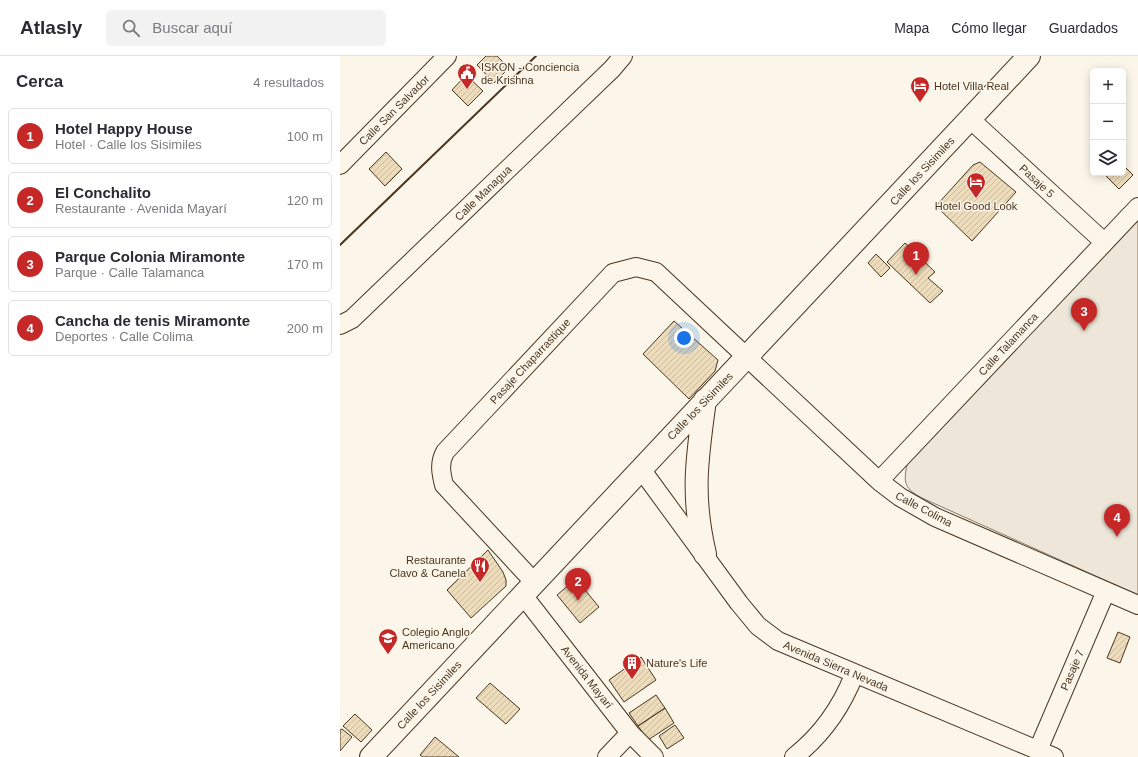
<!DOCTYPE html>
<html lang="es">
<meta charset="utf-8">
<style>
body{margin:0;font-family:Arial,sans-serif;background:#f2f2f3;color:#2b2b33}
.controls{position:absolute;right:12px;top:12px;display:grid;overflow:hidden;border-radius:6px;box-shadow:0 2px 10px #0003}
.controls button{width:36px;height:36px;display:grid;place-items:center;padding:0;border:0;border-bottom:1px solid #e1e1e2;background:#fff;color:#2b2b33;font:20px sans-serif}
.you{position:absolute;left:344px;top:282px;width:14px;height:14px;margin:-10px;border:3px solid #fff;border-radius:50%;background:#1a73e8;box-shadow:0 0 0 6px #1a73e833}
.badge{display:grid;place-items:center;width:26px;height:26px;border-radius:50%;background:#c62828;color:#fff;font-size:13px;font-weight:700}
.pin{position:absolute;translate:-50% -33px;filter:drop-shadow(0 1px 2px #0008)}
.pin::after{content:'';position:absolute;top:21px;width:14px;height:12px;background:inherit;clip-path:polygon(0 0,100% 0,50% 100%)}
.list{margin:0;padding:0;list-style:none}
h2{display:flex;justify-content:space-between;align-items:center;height:52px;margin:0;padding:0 16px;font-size:17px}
h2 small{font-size:13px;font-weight:400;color:#7c7c81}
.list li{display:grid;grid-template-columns:26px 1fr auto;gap:12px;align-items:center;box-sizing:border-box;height:56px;margin:0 8px 8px;padding:0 8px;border:1px solid #e1e1e2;border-radius:6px}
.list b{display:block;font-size:15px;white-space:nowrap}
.list p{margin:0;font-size:13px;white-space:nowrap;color:#7c7c81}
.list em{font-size:13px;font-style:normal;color:#7c7c81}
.icon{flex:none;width:22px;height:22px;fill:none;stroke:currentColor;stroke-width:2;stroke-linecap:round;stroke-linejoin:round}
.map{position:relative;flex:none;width:798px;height:701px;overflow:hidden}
header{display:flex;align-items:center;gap:24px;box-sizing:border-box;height:56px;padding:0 20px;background:#fff;border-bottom:1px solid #e1e1e2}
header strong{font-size:19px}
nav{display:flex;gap:22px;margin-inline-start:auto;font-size:14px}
.search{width:280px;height:36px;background:#f2f2f3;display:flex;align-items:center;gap:10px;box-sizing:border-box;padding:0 14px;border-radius:6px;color:#7c7c81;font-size:15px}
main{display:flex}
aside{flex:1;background:#fff}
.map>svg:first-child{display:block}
.park{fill:#ede6d9;stroke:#887966}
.building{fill:url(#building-hatch);stroke:#4a3520}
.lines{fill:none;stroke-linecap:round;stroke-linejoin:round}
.minor-casing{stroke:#4a3520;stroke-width:20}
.major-casing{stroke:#4a3520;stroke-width:24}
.minor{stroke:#fbf6e9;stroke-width:18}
.major{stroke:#fbf6e9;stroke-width:22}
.wall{stroke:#4a3520;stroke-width:2}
.labels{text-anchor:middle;stroke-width:3;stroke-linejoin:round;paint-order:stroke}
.poi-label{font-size:11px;fill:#4a3520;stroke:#fbf6e9;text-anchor:start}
.street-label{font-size:11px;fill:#4a3520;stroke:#fbf6e9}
</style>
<header>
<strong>Atlasly</strong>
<div class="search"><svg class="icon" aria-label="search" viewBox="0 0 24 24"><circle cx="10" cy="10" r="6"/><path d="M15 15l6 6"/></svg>Buscar aquí</div>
<nav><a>Mapa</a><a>Cómo llegar</a><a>Guardados</a></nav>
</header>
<main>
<aside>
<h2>Cerca<small>4 resultados</small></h2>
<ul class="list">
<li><span class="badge">1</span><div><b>Hotel Happy House</b><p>Hotel · Calle los Sisimiles</p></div><em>100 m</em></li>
<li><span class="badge">2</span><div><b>El Conchalito</b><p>Restaurante · Avenida Mayarí</p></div><em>120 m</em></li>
<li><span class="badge">3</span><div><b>Parque Colonia Miramonte</b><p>Parque · Calle Talamanca</p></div><em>170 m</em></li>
<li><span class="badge">4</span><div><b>Cancha de tenis Miramonte</b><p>Deportes · Calle Colima</p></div><em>200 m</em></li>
</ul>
</aside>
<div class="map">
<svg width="798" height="701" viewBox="0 0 798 701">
<defs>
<pattern id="building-hatch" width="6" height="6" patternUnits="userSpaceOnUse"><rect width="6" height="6" fill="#ecdcbc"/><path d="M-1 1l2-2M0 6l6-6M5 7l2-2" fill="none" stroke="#ccbda1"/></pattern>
</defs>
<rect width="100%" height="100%" fill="#fbf6e9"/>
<path class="park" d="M798 164V539L582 442C565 433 563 427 567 409Z"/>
<path class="building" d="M146 0H157L169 12 154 27 137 9Z
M126 19 143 35 128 50 112 34Z
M46 96 62 113 45 130 29 113Z
M640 106 676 136 632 185 596 150 633 109Z
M783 109 793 119 779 133 763 117H783Z
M565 187 595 216 588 222 603 235 590 247 547 206Z
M536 198 550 212 541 221 528 207Z
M334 265 378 304 375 315 349 343 303 298Z
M148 494 163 516 166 524V530L131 562 107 534Z
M236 523 259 551 240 567 217 539Z
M778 576 790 581 780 607 767 602Z
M301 601 316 624 284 646 269 624Z
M150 627 180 653 166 668 136 642Z
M316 639 325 652 298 670 289 657Z
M325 652 334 667 308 684 298 670Z
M15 658 32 674 21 686 3 670Z
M335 669 344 682 327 693 319 680Z
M2 673 12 681 0 695V674Z
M95 681 119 701H83L80 699Z"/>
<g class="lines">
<defs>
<path id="minor" d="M630 63 764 186
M0 109 107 0
M0 269 12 263 272 13 283 0
M301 413 399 547 418 570 438 585 714 701
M539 425 798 151
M194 526 104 429C101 417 99 407 105 396L273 217 296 211 316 216 539 425 560 441 595 461 798 549
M182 538 290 677 314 701
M698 694 766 535
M267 701 290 677
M454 701C482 679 501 652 514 619"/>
<path id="major" d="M365 498C351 439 357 402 365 344
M31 701 689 0"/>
</defs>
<use href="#minor" class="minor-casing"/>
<use href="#major" class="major-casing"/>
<use href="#minor" class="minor"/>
<use href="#major" class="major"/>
<path class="wall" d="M0 189 196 0"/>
</g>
<defs>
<symbol id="civic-pin" viewBox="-11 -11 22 30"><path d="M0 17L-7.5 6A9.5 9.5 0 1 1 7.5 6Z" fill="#c62828" stroke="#fbf6e9"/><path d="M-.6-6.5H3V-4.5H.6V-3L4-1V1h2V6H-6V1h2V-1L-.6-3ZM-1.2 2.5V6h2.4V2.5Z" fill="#fff"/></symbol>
<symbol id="hotel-pin" viewBox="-11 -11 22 30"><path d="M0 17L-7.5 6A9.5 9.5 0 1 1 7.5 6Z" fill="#c62828" stroke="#fbf6e9"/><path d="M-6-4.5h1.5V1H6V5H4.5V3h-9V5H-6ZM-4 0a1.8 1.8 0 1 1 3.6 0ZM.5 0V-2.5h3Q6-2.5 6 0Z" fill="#fff"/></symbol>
<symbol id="restaurant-pin" viewBox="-11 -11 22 30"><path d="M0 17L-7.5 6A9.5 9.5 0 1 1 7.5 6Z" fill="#c62828" stroke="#fbf6e9"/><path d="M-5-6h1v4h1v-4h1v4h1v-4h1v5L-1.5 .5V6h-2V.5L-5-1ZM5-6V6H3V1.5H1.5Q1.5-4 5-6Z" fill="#fff"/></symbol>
<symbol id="school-pin" viewBox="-11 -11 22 30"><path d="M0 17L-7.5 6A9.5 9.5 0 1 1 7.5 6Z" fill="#c62828" stroke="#fbf6e9"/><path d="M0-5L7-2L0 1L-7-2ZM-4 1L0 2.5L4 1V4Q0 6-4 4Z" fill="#fff"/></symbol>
<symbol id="building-pin" viewBox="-11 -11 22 30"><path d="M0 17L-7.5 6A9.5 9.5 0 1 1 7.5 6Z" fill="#c62828" stroke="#fbf6e9"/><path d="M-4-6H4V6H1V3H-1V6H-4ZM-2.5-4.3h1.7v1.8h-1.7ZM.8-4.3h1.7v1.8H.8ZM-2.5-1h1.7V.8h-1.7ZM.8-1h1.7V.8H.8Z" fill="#fff"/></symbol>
</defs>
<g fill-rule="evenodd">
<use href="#civic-pin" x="116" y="6" width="22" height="30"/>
<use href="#hotel-pin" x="569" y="19" width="22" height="30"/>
<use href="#hotel-pin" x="625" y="115" width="22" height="30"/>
<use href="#restaurant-pin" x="129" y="499" width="22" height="30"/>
<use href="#school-pin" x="37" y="571" width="22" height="30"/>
<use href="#building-pin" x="281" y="596" width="22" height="30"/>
</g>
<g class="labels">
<g class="poi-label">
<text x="141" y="15">ISKON - Conciencia<tspan x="141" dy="13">de Krishna</tspan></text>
<text x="594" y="34">Hotel Villa Real</text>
<text x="636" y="154" text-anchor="middle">Hotel Good Look</text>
<text x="126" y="508" text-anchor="end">Restaurante<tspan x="126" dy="13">Clavo &amp; Canela</tspan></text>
<text x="62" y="580">Colegio Anglo<tspan x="62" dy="13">Americano</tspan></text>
<text x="306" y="611">Nature's Life</text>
</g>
<g class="street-label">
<text transform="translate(54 54) rotate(-45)" y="4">Calle San Salvador</text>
<text transform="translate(582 115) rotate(-47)" y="4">Calle los Sisimiles</text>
<text transform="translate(697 125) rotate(43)" y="4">Pasaje 5</text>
<text transform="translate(143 137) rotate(-44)" y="4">Calle Managua</text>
<text transform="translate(668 288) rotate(-47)" y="4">Calle Talamanca</text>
<text transform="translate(190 305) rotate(-47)" y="4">Pasaje Chaparrastique</text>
<text transform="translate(360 350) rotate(-46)" y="4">Calle los Sisimiles</text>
<text transform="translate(584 453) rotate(28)" y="4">Calle Colima</text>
<text transform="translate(496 610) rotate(23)" y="4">Avenida Sierra Nevada</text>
<text transform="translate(732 614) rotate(-67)" y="4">Pasaje 7</text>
<text transform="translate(247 621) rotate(52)" y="4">Avenida Mayarí</text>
<text transform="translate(89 639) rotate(-47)" y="4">Calle los Sisimiles</text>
</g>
</g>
</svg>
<div class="controls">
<button>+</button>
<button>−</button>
<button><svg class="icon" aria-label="layers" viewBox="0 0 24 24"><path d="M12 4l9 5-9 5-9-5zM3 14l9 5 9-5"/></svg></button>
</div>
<div class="you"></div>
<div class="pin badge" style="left:576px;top:219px">1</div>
<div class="pin badge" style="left:238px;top:545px">2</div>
<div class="pin badge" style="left:744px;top:275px">3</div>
<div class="pin badge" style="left:777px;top:481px">4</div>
</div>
</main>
